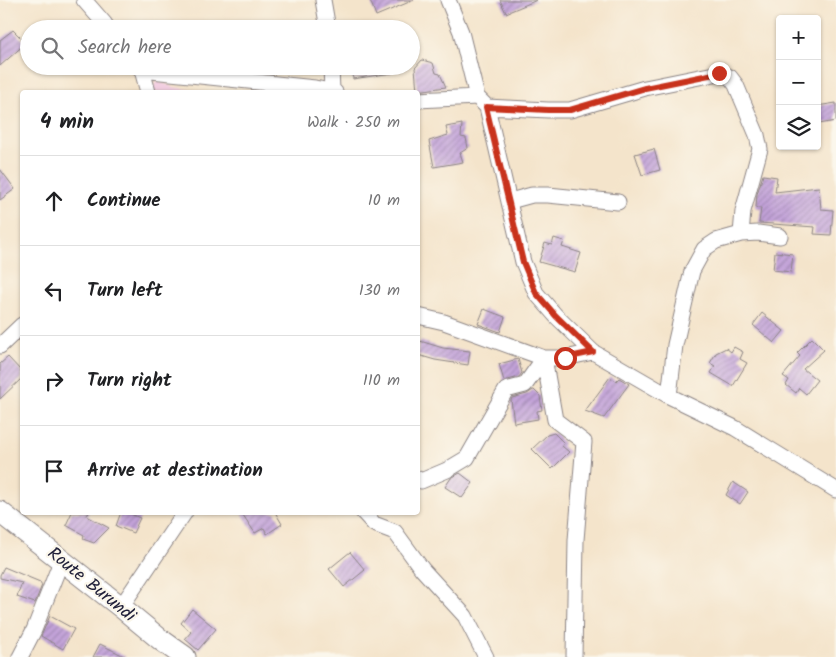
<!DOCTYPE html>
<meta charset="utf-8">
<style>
body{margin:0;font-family:Kalam,sans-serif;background:#f6f6f6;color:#202124}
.controls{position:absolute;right:15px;top:15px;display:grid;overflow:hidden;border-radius:5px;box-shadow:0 1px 4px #0004}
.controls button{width:45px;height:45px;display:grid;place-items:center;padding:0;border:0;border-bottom:1px solid #e0e0e0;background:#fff;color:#202124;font:25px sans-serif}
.stop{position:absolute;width:15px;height:15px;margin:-11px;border:4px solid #c8321e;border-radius:50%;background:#fff}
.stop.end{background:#c8321e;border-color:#fff;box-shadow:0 1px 5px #0008}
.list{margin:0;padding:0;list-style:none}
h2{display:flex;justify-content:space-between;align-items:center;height:65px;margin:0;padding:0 20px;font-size:21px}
h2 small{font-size:16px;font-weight:400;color:#757577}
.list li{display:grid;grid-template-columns:32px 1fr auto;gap:15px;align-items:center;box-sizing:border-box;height:90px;padding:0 20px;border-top:1px solid #e0e0e0}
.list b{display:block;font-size:19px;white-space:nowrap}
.list em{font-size:16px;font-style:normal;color:#757577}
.icon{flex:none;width:28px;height:28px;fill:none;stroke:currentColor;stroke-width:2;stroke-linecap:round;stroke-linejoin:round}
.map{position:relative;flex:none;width:836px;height:657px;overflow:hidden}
.search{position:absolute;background:#fff;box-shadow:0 1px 4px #0004;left:20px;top:20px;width:400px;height:55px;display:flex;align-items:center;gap:12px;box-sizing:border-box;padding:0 18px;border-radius:28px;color:#757577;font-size:19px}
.panel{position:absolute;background:#fff;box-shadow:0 1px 4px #0004;left:20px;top:90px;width:400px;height:425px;border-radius:5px}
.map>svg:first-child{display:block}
.built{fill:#f2cfe1}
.building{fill:url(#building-hatch)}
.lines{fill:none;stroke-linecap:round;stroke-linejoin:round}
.street-casing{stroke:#8b8383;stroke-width:17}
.secondary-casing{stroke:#8b8383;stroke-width:23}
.street{stroke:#fff;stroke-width:15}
.secondary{stroke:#fff;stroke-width:21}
.route{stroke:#c8321e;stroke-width:6}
.labels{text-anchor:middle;stroke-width:4.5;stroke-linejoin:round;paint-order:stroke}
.street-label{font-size:18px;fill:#22223b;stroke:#fbf7ec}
</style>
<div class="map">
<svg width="836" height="657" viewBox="0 0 836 657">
<defs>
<pattern id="building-hatch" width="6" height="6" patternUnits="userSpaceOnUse" patternTransform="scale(1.25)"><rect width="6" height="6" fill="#c3a3d9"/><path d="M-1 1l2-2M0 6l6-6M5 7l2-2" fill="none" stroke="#9e84b1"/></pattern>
</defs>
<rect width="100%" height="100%" fill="#fbf7ec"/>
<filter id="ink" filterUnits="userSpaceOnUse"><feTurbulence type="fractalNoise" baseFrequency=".02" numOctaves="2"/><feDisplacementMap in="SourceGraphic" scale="10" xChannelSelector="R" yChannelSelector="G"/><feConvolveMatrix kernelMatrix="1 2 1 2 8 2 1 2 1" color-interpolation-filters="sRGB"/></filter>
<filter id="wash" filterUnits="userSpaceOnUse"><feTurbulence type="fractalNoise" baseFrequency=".0096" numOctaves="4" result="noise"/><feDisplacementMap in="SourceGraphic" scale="20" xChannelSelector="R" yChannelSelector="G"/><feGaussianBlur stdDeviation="1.12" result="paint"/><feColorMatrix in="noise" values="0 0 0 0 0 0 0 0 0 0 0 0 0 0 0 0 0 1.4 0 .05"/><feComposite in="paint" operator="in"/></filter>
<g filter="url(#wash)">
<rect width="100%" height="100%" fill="#f4e4cb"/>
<path class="built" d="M157 81 174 87 205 92H149Z"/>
<g id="blocks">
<path class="building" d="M370 0H414L376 16Z
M500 0H537L506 13Z
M13 30 26 43 0 66V40Z
M422 60 433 63 436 73 440 74 446 87 417 91 415 68Z
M351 66H391L392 73 353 79Z
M836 103V121L819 124 817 106Z
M462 124 461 137 466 138 468 148 460 153 463 162 434 167 429 141 448 135 446 127Z
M654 149 660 170 642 175 635 154Z
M0 169 15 189 0 200Z
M763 175 777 177 775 192 819 187 821 209 833 210 831 235 814 234 815 227 759 223 761 208H756L757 194Z
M554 238 564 241 562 247 581 253 575 272 539 262 545 243 552 245Z
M775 252 793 254 791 272 773 270Z
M484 309 505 317 500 332 478 324Z
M762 313 784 331 774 343 753 325Z
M812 338 824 350 803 369 817 380 806 394 799 388 796 393 786 385 789 380 783 376 800 356 797 353Z
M420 341 443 348 470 351 468 365 435 360 418 355V350Z
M734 347 743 352 740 359 747 363 733 386 711 373 715 366 710 363 716 353 726 348 731 352Z
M8 357 22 372V378L0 399V364Z
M518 359 522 373 519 377 504 381 499 364Z
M610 377 616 381 619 378 629 384 604 418 585 411Z
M533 390H534L540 396 542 410 537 411 538 419 514 423 511 400 512 398 527 394Z
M554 433 564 443 562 446 569 452 552 469 532 449 547 435Z
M460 473 473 483 462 498 445 487 451 478Z
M733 482 748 492 740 504 726 495Z
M72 512H89L87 516 109 528 94 543 83 539 84 535 66 525Z
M121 512H126L140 518 133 533 116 526Z
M241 512H275L282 524 267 534 264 528 255 533Z
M350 552 365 570 344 587 329 569Z
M4 567 40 582 42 585 35 603 17 597 22 583 0 578V575Z
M192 609 216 629 198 650 185 639 191 632 181 623Z
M50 616 74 629 63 649 41 636Z
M100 644 126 657H93Z"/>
</g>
</g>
<g filter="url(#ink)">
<use href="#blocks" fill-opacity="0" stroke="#8b8383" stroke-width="1"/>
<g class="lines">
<defs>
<path id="street" d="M84 0 104 23 108 29
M323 0 328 29
M448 0 461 32 477 97 487 107 548 110H570L645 88 719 73 730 77 736 85 757 135 760 149 743 211 741 234
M138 66 142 70 148 92
M331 66 332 91
M142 70 315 88 335 92
M418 100 477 97
M487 107 523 262 536 293 556 316 593 352 669 396 735 428 836 490
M510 201 532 195H548L618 202
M418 316 444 322 544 358H565L593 352
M0 346 22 325
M544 358 555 420 584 442 576 540 574 657
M669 396 675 345 692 271 704 249 716 241 741 234 758 233 780 236
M418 479 421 481 447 470 467 458 506 390 525 385 544 358
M363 512 374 524 395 532 422 569 465 616 486 657
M121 607 185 512
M20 657 34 630 62 559"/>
<path id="secondary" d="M0 512 121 607 161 640 185 657"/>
</defs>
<use href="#street" class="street-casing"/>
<use href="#secondary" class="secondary-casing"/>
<use href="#street" class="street"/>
<use href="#secondary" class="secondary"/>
</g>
</g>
<g class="lines" filter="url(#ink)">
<path class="route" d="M565 358 593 352 556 316 536 293 523 262 486 107 548 110H570L645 88 719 73"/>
</g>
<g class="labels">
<g class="street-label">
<text transform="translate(92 584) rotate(39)" y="6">Route Burundi</text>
</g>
</g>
</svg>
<div class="controls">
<button>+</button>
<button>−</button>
<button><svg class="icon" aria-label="layers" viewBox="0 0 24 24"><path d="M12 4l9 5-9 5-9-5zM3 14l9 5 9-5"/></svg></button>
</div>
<div class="stop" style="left:565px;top:358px"></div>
<div class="stop end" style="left:719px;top:73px"></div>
<div class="search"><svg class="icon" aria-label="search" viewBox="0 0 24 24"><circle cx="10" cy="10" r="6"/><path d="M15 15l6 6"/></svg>Search here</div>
<section class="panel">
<h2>4 min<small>Walk · 250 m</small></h2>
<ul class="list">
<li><svg class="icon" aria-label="ahead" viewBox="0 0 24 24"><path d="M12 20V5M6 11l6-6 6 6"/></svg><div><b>Continue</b></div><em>10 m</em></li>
<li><svg class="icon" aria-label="left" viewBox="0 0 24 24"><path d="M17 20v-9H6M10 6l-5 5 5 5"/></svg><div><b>Turn left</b></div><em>130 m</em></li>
<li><svg class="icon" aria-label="right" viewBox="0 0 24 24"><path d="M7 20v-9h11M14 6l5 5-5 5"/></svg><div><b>Turn right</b></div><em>110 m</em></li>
<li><svg class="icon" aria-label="arrive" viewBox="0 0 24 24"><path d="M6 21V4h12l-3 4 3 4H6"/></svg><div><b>Arrive at destination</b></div></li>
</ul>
</section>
</div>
